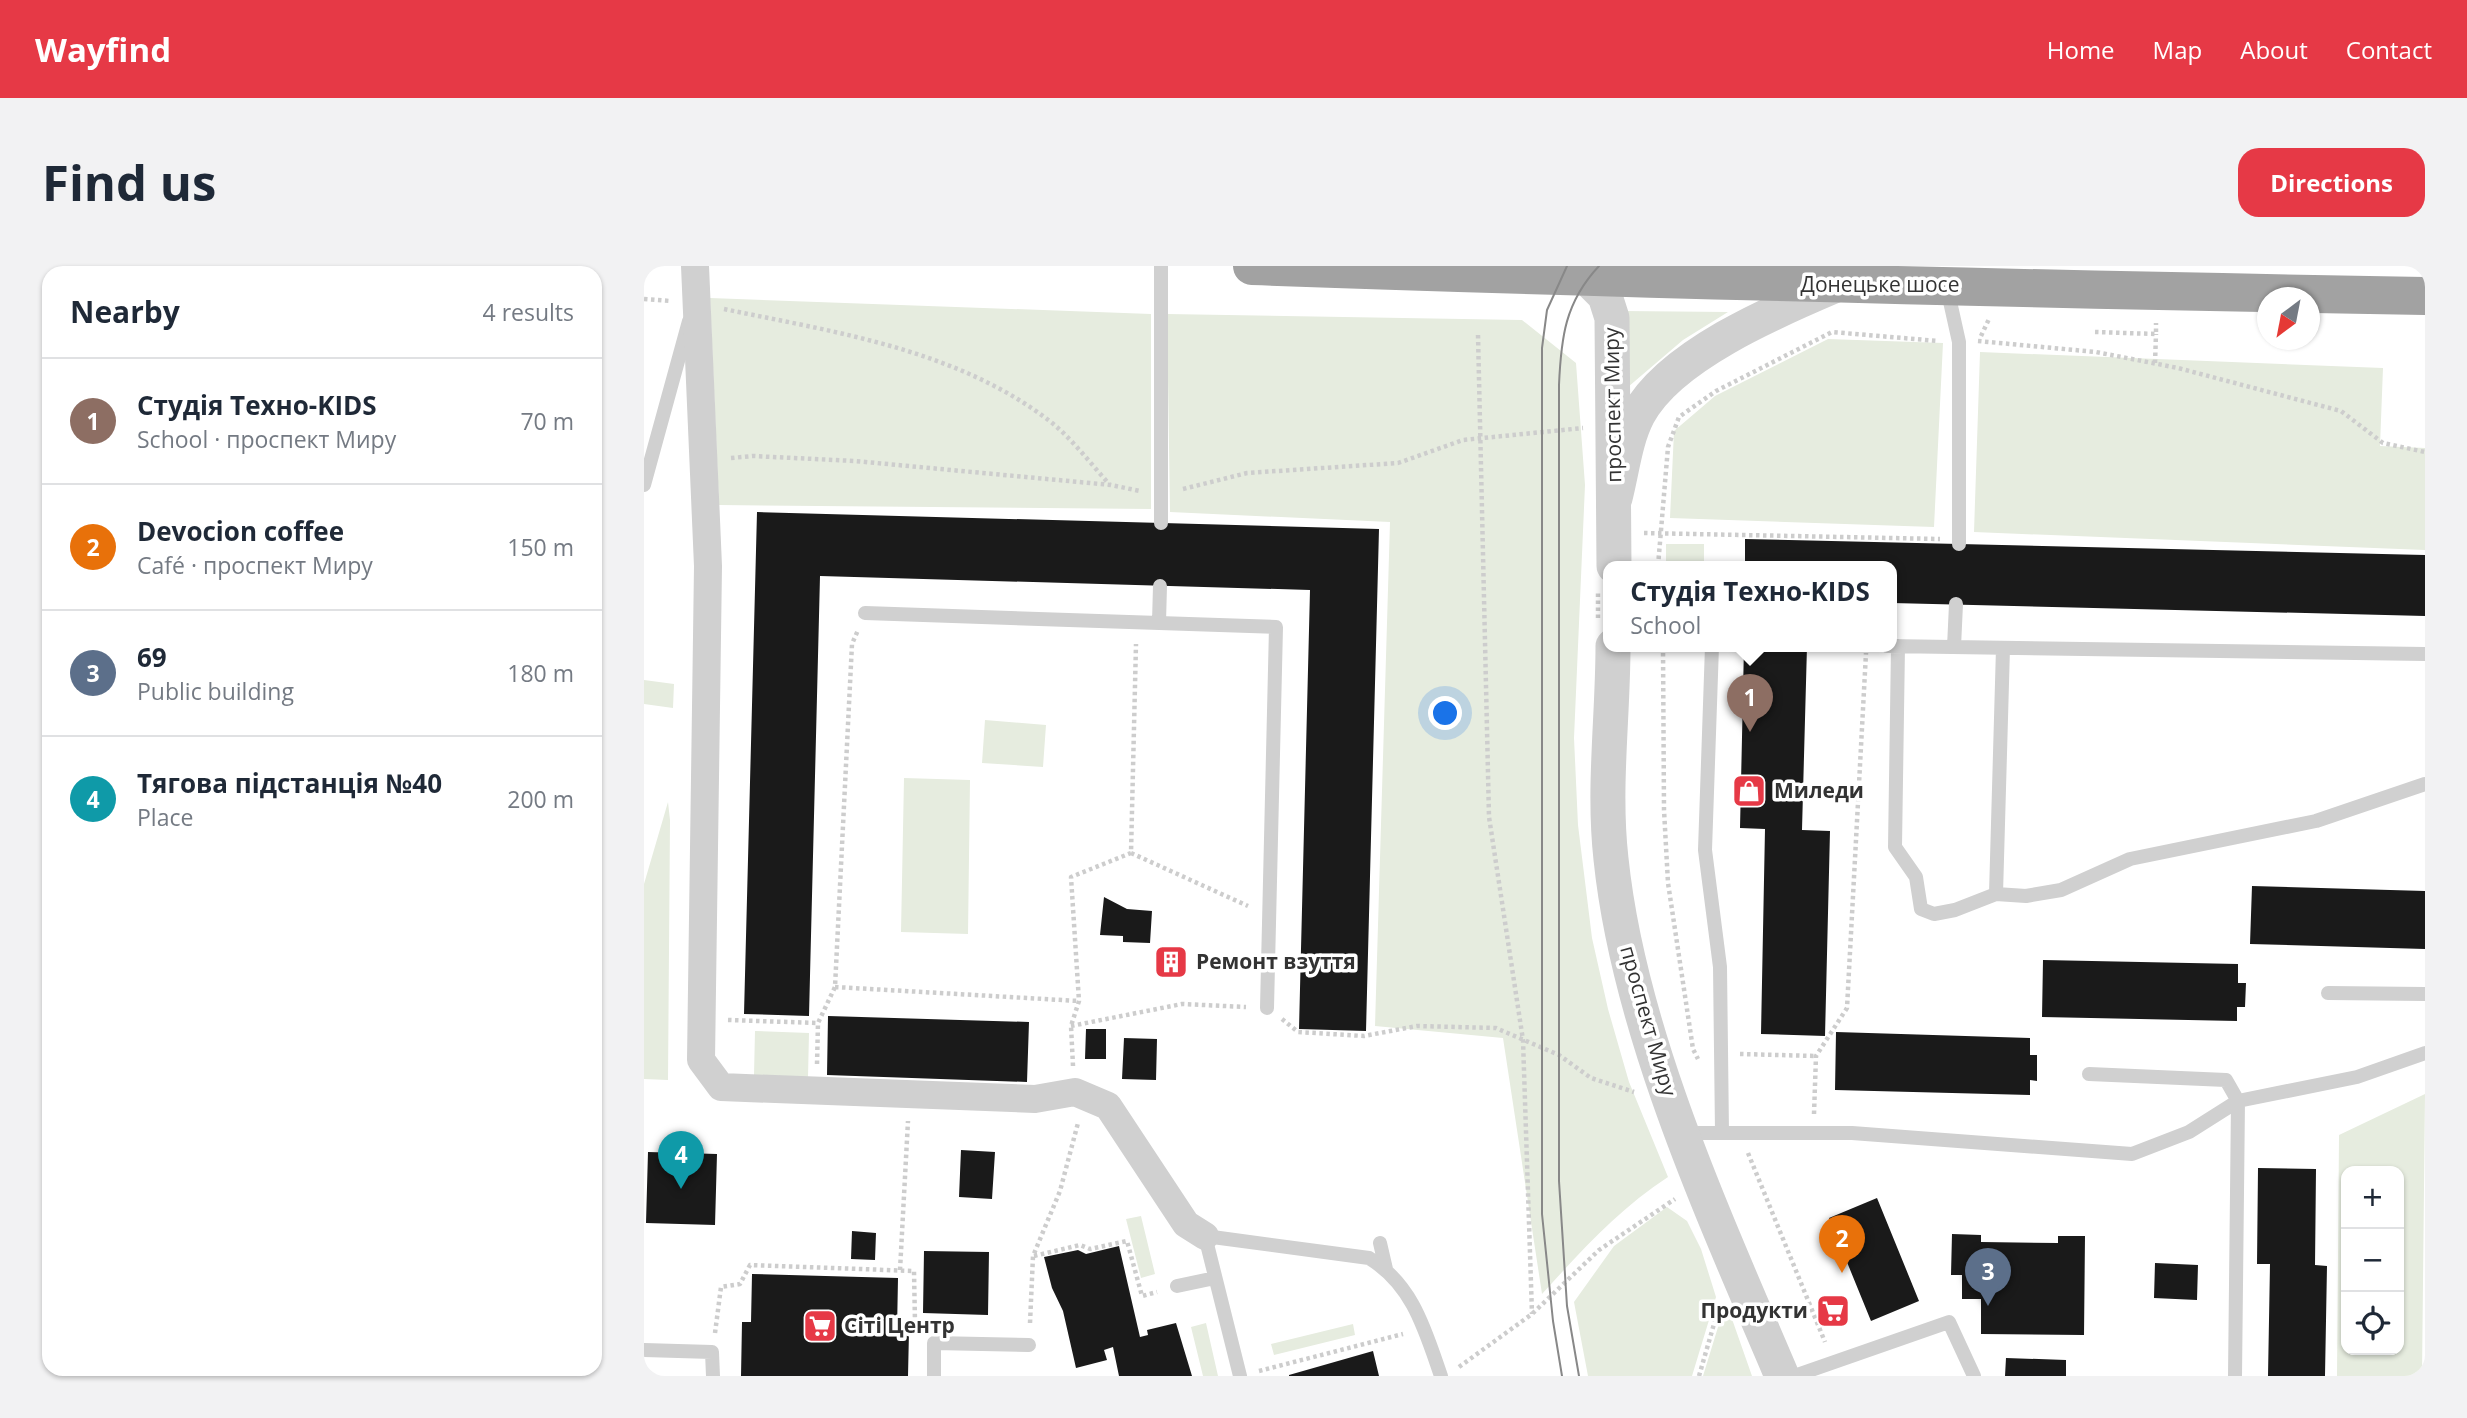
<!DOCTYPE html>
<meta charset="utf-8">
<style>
body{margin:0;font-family:"Open Sans",sans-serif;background:#f2f2f3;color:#1f2937}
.controls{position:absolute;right:21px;bottom:21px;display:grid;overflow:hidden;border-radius:14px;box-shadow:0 2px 5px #0004}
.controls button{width:63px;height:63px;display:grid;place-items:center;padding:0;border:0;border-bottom:2px solid #e0e1e3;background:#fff;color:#1f2937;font:35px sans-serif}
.compass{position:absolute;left:1613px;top:21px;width:63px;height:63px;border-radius:50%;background:#fff;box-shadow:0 2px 5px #0004;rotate:212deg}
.you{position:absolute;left:802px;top:448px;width:24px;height:24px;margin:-18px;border:5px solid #fff;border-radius:50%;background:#1a73e8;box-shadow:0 0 0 10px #1a73e833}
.badge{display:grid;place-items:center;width:46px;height:46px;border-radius:50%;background:#e63946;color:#fff;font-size:23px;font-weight:700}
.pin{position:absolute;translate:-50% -58px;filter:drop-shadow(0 2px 4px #0008)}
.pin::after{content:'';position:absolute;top:37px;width:24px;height:21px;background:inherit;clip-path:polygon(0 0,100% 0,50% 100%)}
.popup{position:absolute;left:959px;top:295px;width:294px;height:91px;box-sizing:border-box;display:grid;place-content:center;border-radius:14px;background:#fff;filter:drop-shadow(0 2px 5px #0005);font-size:23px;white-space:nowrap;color:#747a83}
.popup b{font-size:26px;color:#1f2937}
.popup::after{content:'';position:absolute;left:50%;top:100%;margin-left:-14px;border:14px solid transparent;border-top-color:#fff}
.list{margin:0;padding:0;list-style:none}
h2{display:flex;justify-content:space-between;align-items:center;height:91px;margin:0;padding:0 28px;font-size:30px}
h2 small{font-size:23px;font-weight:400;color:#747a83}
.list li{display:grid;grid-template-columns:46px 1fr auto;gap:21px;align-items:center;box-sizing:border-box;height:126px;padding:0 28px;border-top:2px solid #e0e1e3}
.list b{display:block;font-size:26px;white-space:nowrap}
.list p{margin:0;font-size:23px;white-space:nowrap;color:#747a83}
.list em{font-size:23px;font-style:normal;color:#747a83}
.icon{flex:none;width:38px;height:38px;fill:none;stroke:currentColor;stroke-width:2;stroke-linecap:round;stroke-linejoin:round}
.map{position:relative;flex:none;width:1781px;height:1110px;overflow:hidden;border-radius:21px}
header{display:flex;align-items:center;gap:42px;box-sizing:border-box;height:98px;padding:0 35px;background:#e63946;color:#fff}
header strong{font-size:33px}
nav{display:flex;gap:38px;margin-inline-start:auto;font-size:24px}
.intro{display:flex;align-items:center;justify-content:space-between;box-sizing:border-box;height:168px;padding:0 42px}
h1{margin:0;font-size:49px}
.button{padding:18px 32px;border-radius:21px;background:#e63946;color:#fff;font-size:24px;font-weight:700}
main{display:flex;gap:42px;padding:0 42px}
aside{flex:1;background:#fff;border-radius:21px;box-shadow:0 2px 5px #0004}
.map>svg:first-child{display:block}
.green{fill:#e6ecdf;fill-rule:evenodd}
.building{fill:#1a1a1a}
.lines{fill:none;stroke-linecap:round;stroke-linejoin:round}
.path{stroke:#cdcdcd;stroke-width:4.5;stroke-dasharray:3.5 3.5;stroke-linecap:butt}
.service{stroke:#d0d0d0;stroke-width:14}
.minor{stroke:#d0d0d0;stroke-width:28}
.tertiary{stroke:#d0d0d0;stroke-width:35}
.trunk{stroke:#a2a2a2;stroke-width:38}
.tram{stroke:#888;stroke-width:2}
.labels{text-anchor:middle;stroke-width:7;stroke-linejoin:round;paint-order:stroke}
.street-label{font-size:21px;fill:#333;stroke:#fff}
.poi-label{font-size:21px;font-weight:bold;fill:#333;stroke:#fff;text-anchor:start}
</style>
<header>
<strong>Wayfind</strong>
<nav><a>Home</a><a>Map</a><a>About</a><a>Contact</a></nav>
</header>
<div class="intro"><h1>Find us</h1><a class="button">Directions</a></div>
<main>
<aside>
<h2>Nearby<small>4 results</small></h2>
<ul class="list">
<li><span class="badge" style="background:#8d6e63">1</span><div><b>Студія Техно-KIDS</b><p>School · проспект Миру</p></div><em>70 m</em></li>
<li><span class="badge" style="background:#e8710a">2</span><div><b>Devocion coffee</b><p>Café · проспект Миру</p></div><em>150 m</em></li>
<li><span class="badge" style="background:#5c6f8a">3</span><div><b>69</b><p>Public building</p></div><em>180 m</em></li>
<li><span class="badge" style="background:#0f9aa8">4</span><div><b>Тягова пiдстанцiя №40</b><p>Place</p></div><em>200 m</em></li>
</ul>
</aside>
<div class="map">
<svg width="1781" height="1110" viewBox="0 0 1781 1110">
<rect width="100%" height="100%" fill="#fff"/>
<path class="green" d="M66 32 507 48V243L75 239Z
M979 45 1084 46 1039 74 977 127Z
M523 48 878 54 932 97 941 219 930 472 934 559 948 672 964 743 985 816 1024 911C975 943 937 985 898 1028L859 772 731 760 746 256 526 246Z
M1184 73 1299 77 1290 261 1026 252 1030 165 1071 130Z
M1336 86 1739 102 1736 180 1781 182V284L1330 266Z
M1022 278H1060V300H1022Z
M0 414 30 418 29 442 0 438Z
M341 454 402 459 399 501 338 497Z
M260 512 326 514 324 668 257 666Z
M24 536 26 554 24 814 0 813V618Z
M111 765 165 767 164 811 110 809Z
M1781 828 1778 1110H1693L1695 869ZM1702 905H1755V1084H1702Z
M1023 941 1043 955 1057 983 1072 1031 1048 1110H944L930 1036 970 980Z
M497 950 511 1008 497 1012 482 953Z
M1078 1048 1088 1053 1108 1110H1059Z
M562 1057 574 1110H559L547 1061Z
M709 1058 711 1069 630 1089 627 1078Z"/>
<path class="building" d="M113 246 735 263 722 765 655 763 666 324 176 310 165 750 100 748Z
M1101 273 1781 289V350L1248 337V300H1101Z
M1100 380H1163L1158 564 1186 565 1181 770 1117 768 1121 563 1096 562Z
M1608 620 1781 625V683L1606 678Z
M460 631 483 643 508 645 506 677 479 676V670L456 669Z
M535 686V706H519V687Z
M1399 694 1594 698V717H1602L1601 741H1593V755L1398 751Z
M184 750 385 756 383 816 183 809Z
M442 763H462V793H441Z
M1192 766 1386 772V789H1393V815L1386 814V829L1191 824Z
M480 772 513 773 512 814 478 813Z
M317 884 351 886 348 933 315 931Z
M4 886 73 888 71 959 2 957Z
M1614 902 1672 903 1671 999 1683 1000 1681 1110H1624L1626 998H1613Z
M1233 932 1275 1035 1227 1055 1185 952Z
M208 965 232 967 231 994 207 993Z
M1308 968 1337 969V976L1414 977V970H1441L1440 1069 1337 1068V1033H1318V1009H1307Z
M475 980 496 1071 504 1069 503 1064 532 1057 548 1110H475L469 1081 460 1084 463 1094 432 1102 419 1045 408 1022 400 991 434 984 442 988Z
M280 985 345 986 344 1049 279 1047Z
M1511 997 1554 999 1553 1034 1510 1032Z
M108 1008 254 1012 253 1065H265L264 1110H97L98 1056H107Z
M729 1085 735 1110H645V1109Z
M1362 1092 1422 1094V1110H1361Z"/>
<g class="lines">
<path class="path" d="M0 33 26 35
M80 43C190 66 310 83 403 153 426 170 446 197 466 219
M1451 66 1512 68V57
M834 69 845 551 879 774 888 1048
M1337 70 1345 53
M1334 75 1452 86 1534 102 1697 145 1739 177 1781 186
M1511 97 1512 68
M87 192 109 190 211 195 467 219 496 225
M539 223 603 207 754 197 819 174 939 162
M1000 267 1296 273
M1014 300 1024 181 1035 151 1072 125 1188 66 1294 75
M954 352V326
M1019 380 1020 544 1024 617 1049 783 1054 793
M487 587 604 640
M191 721 435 735
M638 753 654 766 720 770 773 760 852 762 915 789 947 812 990 826
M84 754 174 757
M427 760 538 738 602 741
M1096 788 1172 790
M173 798 174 757 191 721 208 378 214 364
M429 800 427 760 435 735 427 611 487 587 492 378
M1170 848 1172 790 1203 742 1222 387
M1104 887 1181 1076
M390 990 436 979 446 983 483 975 498 1030 513 1026
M256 1004 264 855
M386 1057 389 990 416 925 434 857
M71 1067 77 1021 96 1018 106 999 270 1005 271 1057 275 1061
M815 1101 888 1048 955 984 1031 933
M615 1105 759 1068
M1055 1110 1074 1044"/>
<path class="service" d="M1303 22 1315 76V278
M0 219 45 55
M517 257V0
M221 347 632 361 623 742
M515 356 516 320
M1068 380 1061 584 1076 701 1078 866
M1243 380 1781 388
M1254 380 1251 581 1272 611 1277 643 1290 648 1311 644 1352 628 1382 630 1417 624 1486 593 1672 555 1781 518
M1310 381 1312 338
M1352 628 1359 382
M1684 727 1781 728
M1445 808 1582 814 1594 835 1591 1110
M1040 867H1208L1488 888 1545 866 1594 835 1713 811 1781 787
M736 977 742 1003
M533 1020 571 1012
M0 1084 68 1086 69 1110
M0 1109 1 1110
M290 1110V1077L385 1079
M596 1110 561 970 725 992C769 1019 781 1064 797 1110
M1150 1110 1305 1056 1330 1110"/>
<path class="minor" d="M51 0 64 300 57 794 77 821 391 833 431 826 464 840 542 958 561 970"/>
<path class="tertiary" d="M943 12 961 30 968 52 970 300
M971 232C978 205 981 174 994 149 1025 90 1131 45 1190 20
M969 380C969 451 959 522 967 593 985 766 1070 950 1138 1110"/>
<path class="trunk" d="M608 0C999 14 1390 23 1781 30"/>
<path class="tram" d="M918 1110 909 1055 898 948V82L903 44 923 0
M935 1110 923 1040 915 915V119C917 72 921 36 955 0"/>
</g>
<defs>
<symbol id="shop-square" viewBox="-11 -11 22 22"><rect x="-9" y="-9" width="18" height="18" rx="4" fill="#e63946" stroke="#fff"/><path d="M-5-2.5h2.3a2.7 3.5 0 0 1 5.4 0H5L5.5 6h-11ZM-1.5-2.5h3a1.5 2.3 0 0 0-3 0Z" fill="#fff"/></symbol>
<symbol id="building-square" viewBox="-11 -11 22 22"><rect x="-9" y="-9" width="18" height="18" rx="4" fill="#e63946" stroke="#fff"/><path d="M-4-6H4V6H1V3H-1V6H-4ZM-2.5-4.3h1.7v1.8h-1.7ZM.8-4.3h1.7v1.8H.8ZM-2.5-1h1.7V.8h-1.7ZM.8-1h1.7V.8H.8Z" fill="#fff"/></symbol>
<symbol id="supermarket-square" viewBox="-11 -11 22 22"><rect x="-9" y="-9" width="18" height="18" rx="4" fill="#e63946" stroke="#fff"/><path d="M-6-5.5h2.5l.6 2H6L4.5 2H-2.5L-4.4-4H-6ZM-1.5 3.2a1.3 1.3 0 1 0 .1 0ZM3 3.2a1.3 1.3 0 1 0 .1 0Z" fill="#fff"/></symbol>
</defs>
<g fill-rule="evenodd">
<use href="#shop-square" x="1086" y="506" width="38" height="38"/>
<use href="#building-square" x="508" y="677" width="38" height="38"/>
<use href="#supermarket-square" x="1170" y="1026" width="38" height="38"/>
<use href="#supermarket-square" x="157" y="1041" width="38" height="38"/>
</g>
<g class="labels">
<g class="street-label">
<text x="1236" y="26">Донецьке шосе</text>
<text transform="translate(969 139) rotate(-91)" y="7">проспект Миру</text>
<text transform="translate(1004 755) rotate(74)" y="7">проспект Миру</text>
</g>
<g class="poi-label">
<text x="1130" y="532">Миледи</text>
<text x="552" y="703">Ремонт взуття</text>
<text x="1164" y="1052" text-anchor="end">Продукти</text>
<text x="200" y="1067">Сіті Центр</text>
</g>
</g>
</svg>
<div class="controls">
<button>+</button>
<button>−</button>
<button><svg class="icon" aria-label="locate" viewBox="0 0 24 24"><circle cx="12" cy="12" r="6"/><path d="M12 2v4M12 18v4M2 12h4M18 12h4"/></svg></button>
</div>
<svg class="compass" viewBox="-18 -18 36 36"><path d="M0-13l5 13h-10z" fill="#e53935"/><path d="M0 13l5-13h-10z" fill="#747a83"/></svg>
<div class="you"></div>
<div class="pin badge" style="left:1106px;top:466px;background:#8d6e63">1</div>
<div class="popup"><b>Студія Техно-KIDS</b>School</div>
<div class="pin badge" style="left:1198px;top:1007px;background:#e8710a">2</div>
<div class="pin badge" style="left:1344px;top:1040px;background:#5c6f8a">3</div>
<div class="pin badge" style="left:37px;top:923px;background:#0f9aa8">4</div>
</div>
</main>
